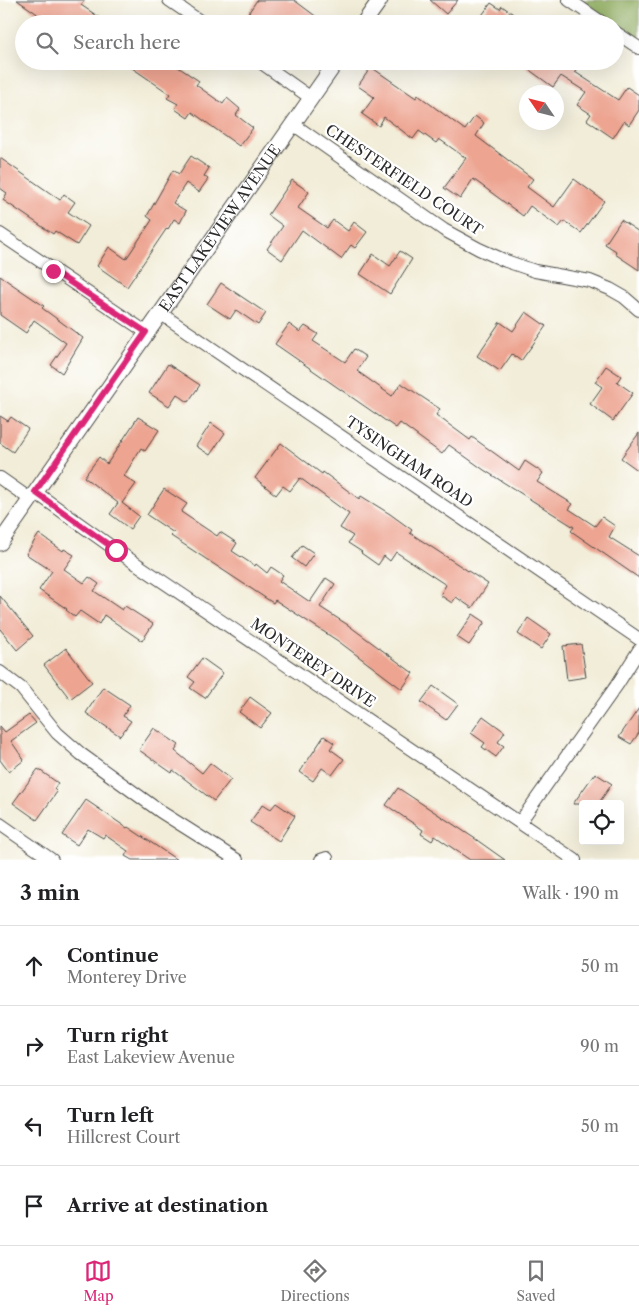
<!DOCTYPE html>
<meta charset="utf-8">
<style>
body{margin:0;font-family:"Libre Caslon Text",serif;background:#f2f2f2;color:#202124}
.controls{position:absolute;right:15px;bottom:15px;display:grid;overflow:hidden;border-radius:5px;box-shadow:0 5px 20px #0002}
.controls button{width:45px;height:45px;display:grid;place-items:center;padding:0;border:0;border-bottom:1px solid #e0e0e0;background:#fff;color:#202124;font:25px sans-serif}
.compass{position:absolute;left:519px;top:85px;width:45px;height:45px;border-radius:50%;background:#fff;box-shadow:0 5px 20px #0002;rotate:305deg}
.stop{position:absolute;width:15px;height:15px;margin:-11px;border:4px solid #db2777;border-radius:50%;background:#fff}
.stop.end{background:#db2777;border-color:#fff;box-shadow:0 1px 5px #0008}
.list{margin:0;padding:0;list-style:none}
h2{display:flex;justify-content:space-between;align-items:center;height:65px;margin:0;padding:0 20px;font-size:21px}
h2 small{font-size:16px;font-weight:400;color:#757577}
.list li{display:grid;grid-template-columns:32px 1fr auto;gap:15px;align-items:center;box-sizing:border-box;height:80px;padding:0 20px;border-top:1px solid #e0e0e0}
.list b{display:block;font-size:19px;white-space:nowrap}
.list p{margin:0;font-size:16px;white-space:nowrap;color:#757577}
.list em{font-size:16px;font-style:normal;color:#757577}
.icon{flex:none;width:28px;height:28px;fill:none;stroke:currentColor;stroke-width:2;stroke-linecap:round;stroke-linejoin:round}
.map{position:relative;flex:none;width:639px;height:860px;overflow:hidden}
.search{position:absolute;background:#fff;box-shadow:0 5px 20px #0002;left:15px;right:15px;top:15px;height:55px;display:flex;align-items:center;gap:12px;box-sizing:border-box;padding:0 18px;border-radius:28px;color:#757577;font-size:19px}
.sheet{height:385px;background:#fff}
nav{display:flex;justify-content:space-around;align-items:center;box-sizing:border-box;height:70px;border-top:1px solid #e0e0e0;background:#fff;font-size:14px;color:#757577}
nav a{display:grid;justify-items:center;gap:2px}
nav .on{color:#db2777}
.map>svg:first-child{display:block}
.forest{fill:#8eab5e;stroke:#5c6b44}
.building{fill:#eda491}
.lines{fill:none;stroke-linecap:round;stroke-linejoin:round}
.minor-casing{stroke:#494845;stroke-width:14}
.tertiary-casing{stroke:#494845;stroke-width:17}
.minor{stroke:#fff;stroke-width:12}
.tertiary{stroke:#fff;stroke-width:15}
.route{stroke:#db2777;stroke-width:6}
.labels{text-anchor:middle;stroke-width:4.5;stroke-linejoin:round;paint-order:stroke}
.street-label{font-size:15px;fill:#2b2b2b;stroke:#fff}
</style>
<div class="map">
<svg width="639" height="860" viewBox="0 0 639 860">
<rect width="100%" height="100%" fill="#fff"/>
<filter id="ink" filterUnits="userSpaceOnUse"><feTurbulence type="fractalNoise" baseFrequency=".02" numOctaves="2"/><feDisplacementMap in="SourceGraphic" scale="10" xChannelSelector="R" yChannelSelector="G"/><feConvolveMatrix kernelMatrix="1 2 1 2 8 2 1 2 1" color-interpolation-filters="sRGB"/></filter>
<filter id="wash" filterUnits="userSpaceOnUse"><feTurbulence type="fractalNoise" baseFrequency=".0096" numOctaves="4" result="noise"/><feDisplacementMap in="SourceGraphic" scale="20" xChannelSelector="R" yChannelSelector="G"/><feGaussianBlur stdDeviation="1.12" result="paint"/><feColorMatrix in="noise" values="0 0 0 0 0 0 0 0 0 0 0 0 0 0 0 0 0 1.4 0 .05"/><feComposite in="paint" operator="in"/></filter>
<g filter="url(#wash)">
<rect width="100%" height="100%" fill="#f2edd8"/>
<path class="forest" d="M582 0H639V44L615 26V24H613Z"/>
<g id="blocks">
<path class="building" d="M17 0H85L81 5 109 24H62L55 19 52 24Z
M257 0H294L326 24H280L269 16 264 24H260L247 15Z
M430 0H458L446 14Z
M491 3 500 9 502 6 527 24H488L480 18Z
M122 61H169L199 81 196 85 223 104 227 98 240 109 236 115 253 128 239 146 192 112 188 118 175 109 178 104 167 98 170 94Z
M517 61H569L578 67 575 72 618 100 627 87 639 95V110L629 125 624 121 613 138 587 120 591 114 577 105 586 92 561 76 553 87Z
M371 67 416 98 418 95 465 130 475 116 484 123 476 136 533 179 527 187 554 207 574 179 604 201 581 233 564 221 559 227 530 206 523 216 473 179 460 199 444 188 466 158 439 139 436 143 419 131 413 139 384 117 379 126 362 114 374 97 358 86Z
M191 156 209 168 204 176 208 179 199 192 186 183 173 203 186 211 180 223 174 219 168 229 167 228 127 287 97 266 109 247 126 259 152 220 147 216 173 170 179 174Z
M0 158 60 200 64 194 75 202 68 212 89 226 77 245 55 231 53 234 3 200 7 193 0 188Z
M292 180 309 192 298 208 327 228 333 220 348 231 354 222 367 232 355 248 351 245 341 259 302 230 282 260 267 249 283 226 268 215Z
M621 220 639 232V270L615 254 616 251 605 244Z
M400 251 412 259 390 294 360 274 373 254 390 266Z
M0 276 44 306 42 308 83 338 62 373 51 365 66 343 34 320 26 333 0 315Z
M221 283 266 313 258 325 236 310 230 319 207 304Z
M526 312 546 326 521 361 512 354 500 371 477 356 500 322 513 331Z
M289 324 300 332 305 326 318 334 313 341 345 362 354 349 366 357 357 371 392 396 401 383 440 409 436 415 470 440 472 437 519 471 525 461 543 473 537 482 573 504 569 509 595 526 602 517 615 526 609 537 639 556V578L571 531 574 527 484 470 449 445 442 454 400 423 396 428 275 344Z
M168 364 200 385 188 402 177 394 169 406 149 393Z
M606 366 621 376 617 382 633 393 613 421 590 404 602 387 595 382Z
M0 416 8 421 11 417 28 429 13 452 0 443Z
M138 417 159 430 145 451 141 448 124 476 136 484 122 503 139 516 130 529 110 514 118 503 84 477 99 457 107 464Z
M211 423 225 433 210 455 196 446Z
M639 433V471L621 458Z
M281 443 322 474 323 472 359 499 361 496 390 514 412 530 410 533 488 584 472 608 456 597 452 603 440 595 446 585 396 552 390 561 384 556 378 565 361 553 362 552 348 543 353 536 340 528 349 514 300 478 290 491 283 486 276 495 255 478Z
M164 489 187 504 181 512 217 536 220 532 237 543 232 551 255 566 256 564 267 573 271 567 283 575 279 581 310 602 326 578 335 584 320 607 348 625 413 673 402 689 338 641 275 600 273 603 171 536 174 533 147 515Z
M39 534 63 551 64 549 74 555 64 569 84 583 89 577 99 584 94 591 122 610 125 606 153 624 142 641 104 615 99 624 80 611 75 617 66 610 67 609 39 590 52 571 26 554Z
M302 545 314 553 304 567 292 558Z
M0 596 33 636 17 650 0 629Z
M473 614 485 622 469 645 457 637Z
M528 618 551 634 541 649 518 634Z
M581 644 586 677 567 680 563 646Z
M66 648 92 682 70 699 44 665Z
M202 658 223 673 205 698 190 688 195 682 188 677Z
M433 686 458 704 446 720 421 702Z
M103 687 130 705 123 716 131 721 120 736 86 713Z
M250 697 272 713 260 728 239 712Z
M639 708V733L631 744 619 737Z
M29 715 36 723 11 741 24 760 9 772 0 760V726L5 732Z
M483 716 505 732 498 742 504 746 496 757 482 747 485 743 471 733Z
M154 728 179 745 175 751 202 773 210 763 231 779 214 801 173 770 172 773 139 750Z
M324 736 334 743 330 749 344 759 332 775 322 768 313 781 300 772Z
M38 769 58 783 54 789 57 792 37 820 13 803Z
M595 773 612 784 598 804H573Z
M398 788 474 838 505 860H470L435 836 432 841 421 834 423 830 386 805Z
M86 800 127 828 128 827 177 860H132L125 856 128 851 105 835 103 838 88 829 77 845 62 835Z
M276 803 295 816 279 841 250 822 263 804 271 809Z"/>
</g>
</g>
<g filter="url(#ink)">
<use href="#blocks" fill-opacity="0" stroke="#494845" stroke-width="1"/>
<g class="lines">
<defs>
<path id="minor" d="M169 0 204 24
M569 0 604 24
M615 32 639 48
M259 61 311 98
M293 124 444 230 479 249 506 261 535 271 590 281 610 289 624 297 639 310
M0 234 146 332
M160 313 639 639
M0 478 30 499
M35 492 116 550 575 860
M0 672 21 688 57 733 81 754 161 812 237 860
M520 822 617 685 639 650
M0 824 52 860
M321 860 327 858"/>
<g id="tertiary">
<path d="M363 24 380 0"/>
<path id="s1" d="M0 543 337 61"/>
</g>
</defs>
<use href="#minor" class="minor-casing"/>
<use href="#tertiary" class="tertiary-casing"/>
<use href="#minor" class="minor"/>
<use href="#tertiary" class="tertiary"/>
</g>
</g>
<g class="lines" filter="url(#ink)">
<path class="route" d="M53 271 146 332 35 492 116 550"/>
</g>
<g class="labels">
<g class="street-label">
<text transform="translate(404 180) rotate(34)" y="5">CHESTERFIELD COURT</text>
<text dy="5" stroke="none"><textPath href="#s1" startOffset="384">EAST LAKEVIEW AVENUE</textPath></text>
<text transform="translate(409 462) rotate(34)" y="5">TYSINGHAM ROAD</text>
<text transform="translate(313 663) rotate(34)" y="5">MONTEREY DRIVE</text>
</g>
</g>
</svg>
<div class="controls">
<button><svg class="icon" aria-label="locate" viewBox="0 0 24 24"><circle cx="12" cy="12" r="6"/><path d="M12 2v4M12 18v4M2 12h4M18 12h4"/></svg></button>
</div>
<svg class="compass" viewBox="-18 -18 36 36"><path d="M0-13l5 13h-10z" fill="#e53935"/><path d="M0 13l5-13h-10z" fill="#757577"/></svg>
<div class="stop" style="left:116px;top:550px"></div>
<div class="stop end" style="left:53px;top:271px"></div>
<div class="search"><svg class="icon" aria-label="search" viewBox="0 0 24 24"><circle cx="10" cy="10" r="6"/><path d="M15 15l6 6"/></svg>Search here</div>
</div>
<section class="sheet">
<h2>3 min<small>Walk · 190 m</small></h2>
<ul class="list">
<li><svg class="icon" aria-label="ahead" viewBox="0 0 24 24"><path d="M12 20V5M6 11l6-6 6 6"/></svg><div><b>Continue</b><p>Monterey Drive</p></div><em>50 m</em></li>
<li><svg class="icon" aria-label="right" viewBox="0 0 24 24"><path d="M7 20v-9h11M14 6l5 5-5 5"/></svg><div><b>Turn right</b><p>East Lakeview Avenue</p></div><em>90 m</em></li>
<li><svg class="icon" aria-label="left" viewBox="0 0 24 24"><path d="M17 20v-9H6M10 6l-5 5 5 5"/></svg><div><b>Turn left</b><p>Hillcrest Court</p></div><em>50 m</em></li>
<li><svg class="icon" aria-label="arrive" viewBox="0 0 24 24"><path d="M6 21V4h12l-3 4 3 4H6"/></svg><div><b>Arrive at destination</b></div></li>
</ul>
</section>
<nav>
<a class="on"><svg class="icon" aria-label="map" viewBox="0 0 24 24"><path d="M3 6l6-2 6 2 6-2v14l-6 2-6-2-6 2zM9 4v14M15 6v14"/></svg>Map</a>
<a><svg class="icon" aria-label="directions" viewBox="0 0 24 24"><path d="M12 3l9 9-9 9-9-9zM9 14v-3h6M13 9l2 2-2 2"/></svg>Directions</a>
<a><svg class="icon" aria-label="saved" viewBox="0 0 24 24"><path d="M7 4h10v16l-5-4-5 4z"/></svg>Saved</a>
</nav>
